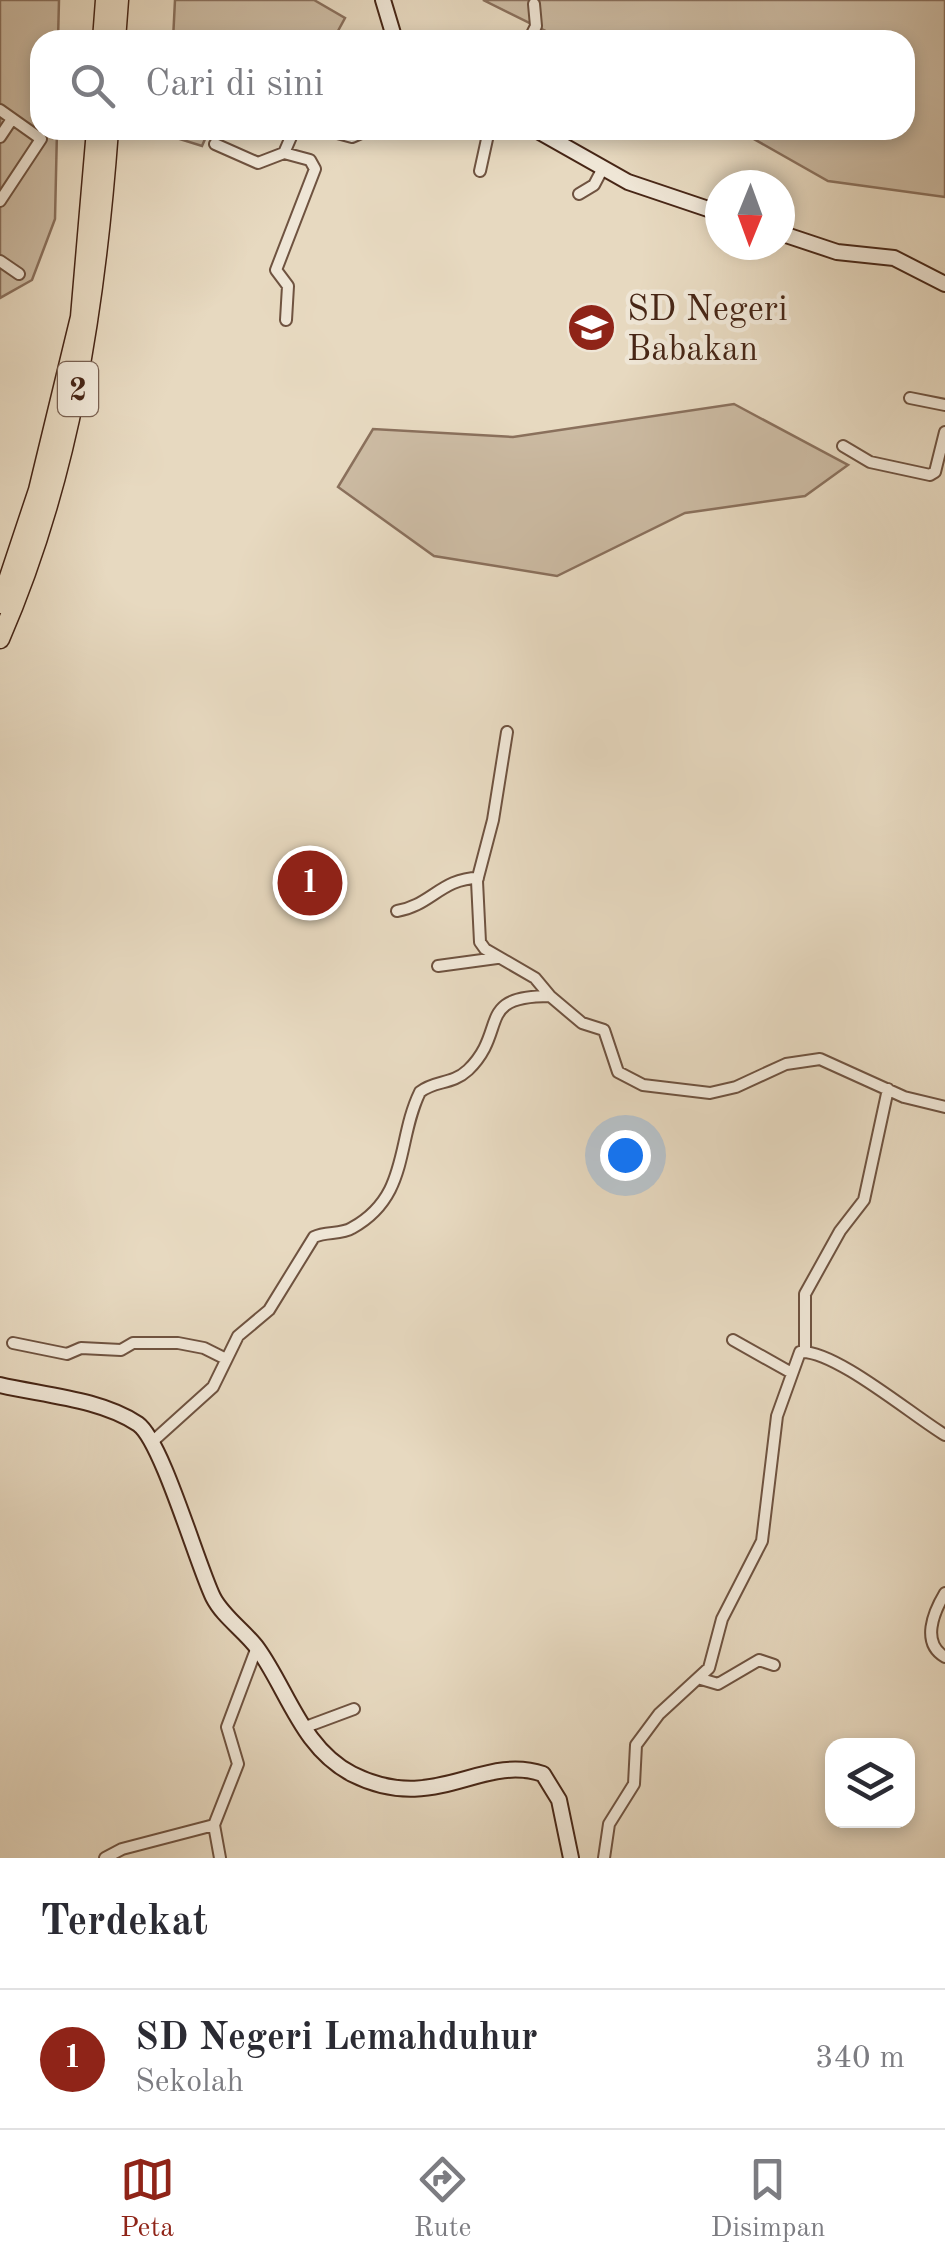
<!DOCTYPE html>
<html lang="id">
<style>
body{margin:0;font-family:"Old Standard TT",serif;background:#f2f2f3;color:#2b2b33}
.controls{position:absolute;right:30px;bottom:30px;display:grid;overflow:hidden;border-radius:20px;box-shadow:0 5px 15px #0003}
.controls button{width:90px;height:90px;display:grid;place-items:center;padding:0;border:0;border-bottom:2px solid #e1e1e2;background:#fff;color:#2b2b33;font:50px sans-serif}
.compass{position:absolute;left:705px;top:170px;width:90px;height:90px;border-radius:50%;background:#fff;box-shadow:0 5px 15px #0003;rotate:181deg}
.you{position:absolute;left:625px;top:1155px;width:35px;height:35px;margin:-25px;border:8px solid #fff;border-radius:50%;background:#1a73e8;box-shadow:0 0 0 15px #1a73e833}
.badge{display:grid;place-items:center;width:65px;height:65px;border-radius:50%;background:#8f2418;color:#fff;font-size:32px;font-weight:700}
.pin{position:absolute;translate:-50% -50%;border:5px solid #fff;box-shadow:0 2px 10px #0006}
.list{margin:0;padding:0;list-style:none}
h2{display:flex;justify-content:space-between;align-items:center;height:130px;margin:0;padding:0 40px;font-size:42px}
h2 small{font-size:32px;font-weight:400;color:#7c7c81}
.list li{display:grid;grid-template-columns:65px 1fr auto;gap:30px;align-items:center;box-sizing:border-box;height:140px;padding:0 40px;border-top:2px solid #e1e1e2}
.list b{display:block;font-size:38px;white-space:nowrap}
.list p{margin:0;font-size:32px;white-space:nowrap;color:#7c7c81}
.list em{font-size:32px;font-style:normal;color:#7c7c81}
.icon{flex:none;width:55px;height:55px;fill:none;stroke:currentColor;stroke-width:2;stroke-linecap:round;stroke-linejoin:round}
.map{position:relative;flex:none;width:945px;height:1858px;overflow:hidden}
.search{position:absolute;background:#fff;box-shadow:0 5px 15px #0003;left:30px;right:30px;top:30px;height:110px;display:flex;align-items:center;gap:25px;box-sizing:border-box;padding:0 35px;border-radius:30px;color:#7c7c81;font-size:38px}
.sheet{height:270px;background:#fff}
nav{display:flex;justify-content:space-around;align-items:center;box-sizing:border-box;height:140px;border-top:2px solid #e1e1e2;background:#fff;font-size:28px;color:#7c7c81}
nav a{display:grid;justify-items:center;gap:5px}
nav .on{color:#8f2418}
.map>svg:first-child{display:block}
.green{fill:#ccbba3;stroke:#8a705c;stroke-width:2.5}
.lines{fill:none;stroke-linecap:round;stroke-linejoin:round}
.street-casing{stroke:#6f5340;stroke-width:14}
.secondary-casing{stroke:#472616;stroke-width:18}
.highway-casing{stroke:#472616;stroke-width:21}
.street{stroke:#efe6d6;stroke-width:10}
.secondary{stroke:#efe6d6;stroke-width:14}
.highway{stroke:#e7d9c0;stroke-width:18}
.labels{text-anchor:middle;stroke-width:9;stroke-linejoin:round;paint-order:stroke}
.shield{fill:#efe6d6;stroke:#796050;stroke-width:2.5}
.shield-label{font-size:32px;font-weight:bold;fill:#472616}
.poi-label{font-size:35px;fill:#472616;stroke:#efe6d6;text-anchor:start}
</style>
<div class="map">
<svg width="945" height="1858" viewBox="0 0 945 1858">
<rect width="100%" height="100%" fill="#e7d9c0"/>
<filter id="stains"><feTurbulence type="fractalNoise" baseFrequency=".002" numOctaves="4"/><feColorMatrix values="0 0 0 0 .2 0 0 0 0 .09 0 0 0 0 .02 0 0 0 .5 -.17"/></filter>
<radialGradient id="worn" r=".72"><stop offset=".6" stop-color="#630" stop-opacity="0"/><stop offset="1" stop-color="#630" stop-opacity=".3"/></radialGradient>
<path class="green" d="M0 0H59L58 40H40V130H57L55 219 32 280 0 298Z
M175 0H314L345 18 333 40H173Z
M483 0H945V197L828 181 738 130H905V40H564Z
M167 130H209L202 146 167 135Z
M734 404 848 465 805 496 685 513 557 576 434 556 338 487 373 429 513 437Z"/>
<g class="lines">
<defs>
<path id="street" d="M529 40 536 26 534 4
M0 110 41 139 0 201
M326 130 352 137 368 130
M0 137 12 119
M215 144 258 163 284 153
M480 171 489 130
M579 194 594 185 603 168
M0 261 19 274
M286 320 288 286 276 270 315 169 310 160 284 153 294 130
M910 398 945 405
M843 446 870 462 930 475 935 472 945 432
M507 732 493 820 477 881 480 942 485 949 535 978 550 996
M397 911C430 906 442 878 478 878
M438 966 497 958
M733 1340 790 1372
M13 1343 67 1354 81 1348 121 1350 133 1343H178L204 1348 226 1359
M805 1351V1294L840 1231 864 1200 888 1089
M152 1442 213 1387 238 1336 269 1310 314 1237C326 1231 341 1235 352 1228 410 1196 396 1141 420 1092 435 1080 452 1085 468 1070 509 1030 474 996 550 996L582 1023 604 1030 618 1072 643 1085 710 1093 736 1087 786 1064 820 1059 904 1097 945 1107
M945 1593C933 1613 921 1643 945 1657
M701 1679 718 1684 759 1660 774 1665
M303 1728 354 1709
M214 1825 220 1858
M105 1858 122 1849 214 1825 238 1764 227 1727 257 1647
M604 1858 609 1824 634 1784 636 1745 659 1714 709 1668 722 1619 762 1541 777 1416 800 1352C834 1349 913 1416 945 1435"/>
<path id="secondary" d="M383 0 395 40
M536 130 628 182 720 213
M780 233 837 252 894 258 945 284
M0 1385C43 1395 101 1399 138 1424 162 1441 197 1564 213 1597 223 1617 245 1631 258 1649 288 1691 302 1748 352 1774 435 1816 480 1753 543 1774L559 1800 571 1858"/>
<path id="highway" d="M102 40 105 0
M116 40 119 0
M0 604 38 490 80 317 96 130
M0 639C71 476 96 305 109 130"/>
</defs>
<use href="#street" class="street-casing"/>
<use href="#secondary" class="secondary-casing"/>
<use href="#highway" class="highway-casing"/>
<use href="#street" class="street"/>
<use href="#secondary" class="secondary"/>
<use href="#highway" class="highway"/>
</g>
<defs>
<symbol id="school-disc" viewBox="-11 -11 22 22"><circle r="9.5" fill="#8f2418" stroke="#efe6d6"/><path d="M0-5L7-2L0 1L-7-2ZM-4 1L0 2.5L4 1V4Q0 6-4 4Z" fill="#fff"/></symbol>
</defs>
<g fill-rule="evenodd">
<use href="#school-disc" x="564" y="300" width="55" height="55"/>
</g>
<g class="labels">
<rect class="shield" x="58" y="362" width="40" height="54" rx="8"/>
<g class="shield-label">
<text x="78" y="400">2</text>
</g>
<g class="poi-label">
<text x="627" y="320">SD Negeri<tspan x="627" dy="40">Babakan</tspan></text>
</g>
</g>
<rect width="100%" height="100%" filter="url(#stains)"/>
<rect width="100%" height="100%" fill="url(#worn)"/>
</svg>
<div class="controls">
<button><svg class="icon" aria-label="layers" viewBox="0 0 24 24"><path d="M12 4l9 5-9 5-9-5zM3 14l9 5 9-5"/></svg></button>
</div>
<svg class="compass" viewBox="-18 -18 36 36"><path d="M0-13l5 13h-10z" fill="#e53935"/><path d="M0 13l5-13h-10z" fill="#7c7c81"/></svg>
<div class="you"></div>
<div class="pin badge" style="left:310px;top:883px">1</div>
<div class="search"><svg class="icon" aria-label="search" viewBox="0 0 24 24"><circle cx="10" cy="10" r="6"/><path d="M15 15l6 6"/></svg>Cari di sini</div>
</div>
<section class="sheet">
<h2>Terdekat<small></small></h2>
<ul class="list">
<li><span class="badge">1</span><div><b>SD Negeri Lemahduhur</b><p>Sekolah</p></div><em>340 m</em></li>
</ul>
</section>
<nav>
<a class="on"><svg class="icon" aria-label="map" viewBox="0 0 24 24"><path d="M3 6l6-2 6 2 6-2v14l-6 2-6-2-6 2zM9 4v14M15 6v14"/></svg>Peta</a>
<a><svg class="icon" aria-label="directions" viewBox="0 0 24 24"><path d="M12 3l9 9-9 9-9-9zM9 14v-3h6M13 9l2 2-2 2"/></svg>Rute</a>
<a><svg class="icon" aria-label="saved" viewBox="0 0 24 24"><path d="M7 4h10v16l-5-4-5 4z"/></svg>Disimpan</a>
</nav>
